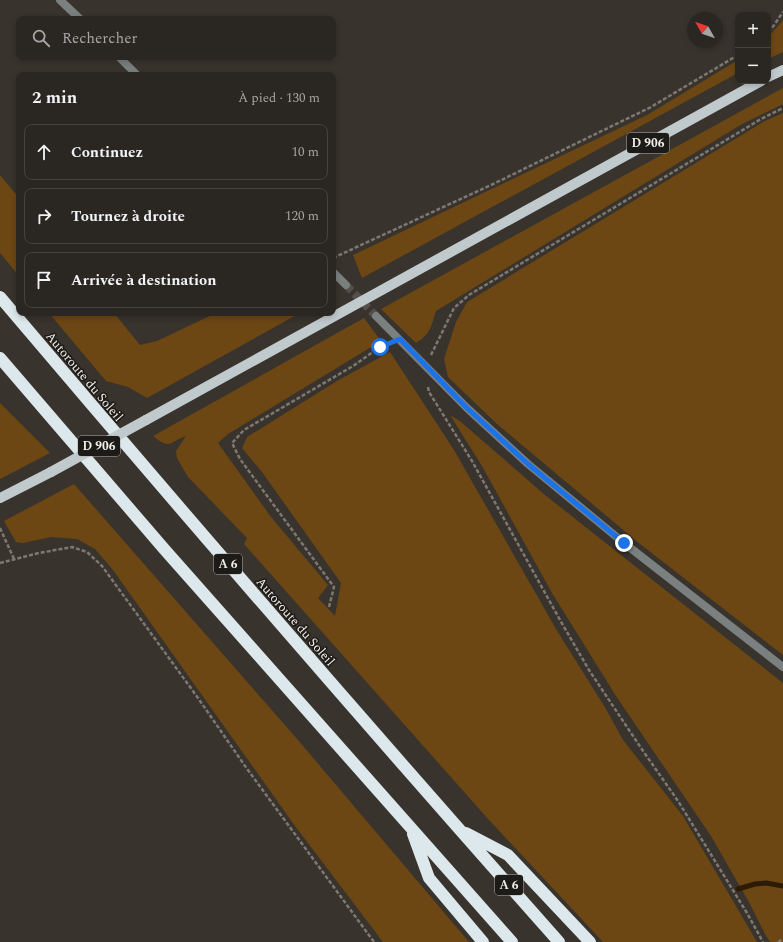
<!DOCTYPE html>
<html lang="fr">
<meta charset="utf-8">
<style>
body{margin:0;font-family:Spectral,serif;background:#322e2a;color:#f1f3f6}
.controls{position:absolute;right:12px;top:12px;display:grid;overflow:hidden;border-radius:8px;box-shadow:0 2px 6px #0003}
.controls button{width:36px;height:36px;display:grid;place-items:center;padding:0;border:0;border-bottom:1px solid #46433f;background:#2a2621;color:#f1f3f6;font:20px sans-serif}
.compass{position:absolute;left:687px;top:12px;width:36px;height:36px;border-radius:50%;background:#2a2621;box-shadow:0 2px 6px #0003;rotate:310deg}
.stop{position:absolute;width:12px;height:12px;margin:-9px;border:3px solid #1a73e8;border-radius:50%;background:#fff}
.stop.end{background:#1a73e8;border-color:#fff;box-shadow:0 1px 4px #0008}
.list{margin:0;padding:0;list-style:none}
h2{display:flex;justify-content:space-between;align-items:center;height:52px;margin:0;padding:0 16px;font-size:17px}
h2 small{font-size:13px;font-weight:400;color:#a5a5a5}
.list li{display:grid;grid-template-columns:26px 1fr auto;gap:12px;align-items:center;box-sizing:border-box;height:56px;margin:0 8px 8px;padding:0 8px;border:1px solid #46433f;border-radius:8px}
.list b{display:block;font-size:15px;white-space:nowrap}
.list em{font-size:13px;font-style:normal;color:#a5a5a5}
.icon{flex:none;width:22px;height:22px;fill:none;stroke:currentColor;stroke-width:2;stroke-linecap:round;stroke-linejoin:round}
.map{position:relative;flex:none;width:783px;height:942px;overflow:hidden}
.search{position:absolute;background:#2a2621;box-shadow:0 2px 6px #0003;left:16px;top:16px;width:320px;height:44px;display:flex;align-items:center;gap:10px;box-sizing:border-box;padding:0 14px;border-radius:8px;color:#a5a5a5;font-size:15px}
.panel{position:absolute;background:#2a2621;box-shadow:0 2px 6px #0003;left:16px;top:72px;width:320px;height:244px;border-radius:8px}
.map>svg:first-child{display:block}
.green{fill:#6d4713}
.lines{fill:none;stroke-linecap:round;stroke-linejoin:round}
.stream{stroke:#2c1b05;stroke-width:5}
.tertiary-tunnel{stroke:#544f48;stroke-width:8;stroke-dasharray:8 4;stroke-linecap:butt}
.path{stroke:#7d7872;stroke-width:2.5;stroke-dasharray:4 2;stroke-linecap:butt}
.tertiary{stroke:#7a7f80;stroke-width:8}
.primary{stroke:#c0cacd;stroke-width:10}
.motorway{stroke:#dce8eb;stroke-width:12}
.primary-bridge{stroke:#c0cacd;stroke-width:10}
.route{stroke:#1a73e8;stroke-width:5}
.labels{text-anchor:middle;stroke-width:3;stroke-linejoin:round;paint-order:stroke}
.shield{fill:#1d1b18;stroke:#b1adaa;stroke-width:1}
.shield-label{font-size:12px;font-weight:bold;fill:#f0ece8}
.street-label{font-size:13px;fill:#f0ece8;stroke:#1d1b18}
</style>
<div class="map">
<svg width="783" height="942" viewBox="0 0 783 942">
<rect width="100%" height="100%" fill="#38332c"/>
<path class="green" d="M783 20V52L768 59V37L777 27Z
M738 60V73L362 278 353 255 647 115Z
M783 88V104L742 124 436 311C431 326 431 334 416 343L381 309Z
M783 113V655L640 544 497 424 448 377 444 359 456 322 467 302 765 121Z
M0 175 19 198V276L0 253Z
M49 313H114L140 345 157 341 216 313H300L147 398 128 387 106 381Z
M364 318 381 341 228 434 218 443 271 517 328 585 318 598 335 616 341 583 262 472 242 448 247 437 337 381 390 352 454 450 556 629 606 709 623 740 683 816 757 942H603L489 820 244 544 247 538 188 477 177 458 176 451 186 436C170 441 171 451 153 436Z
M0 403 50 453 0 479Z
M450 415 461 422 545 495 783 683V942H770L765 934 750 904 711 836 616 696 552 593 482 466Z
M74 484 298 740 469 942H383L295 826 113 570 95 549 77 539 51 537 23 543 16 542 4 521Z"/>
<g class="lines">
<path class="stream" d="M738 889 755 884 766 883 783 886"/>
<path class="tertiary-tunnel" d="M346 285 376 316"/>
<path class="path" d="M768 32 772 28 783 12
M333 258 491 185 651 107 738 55
M431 355 454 308 469 295 761 119 783 108
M428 387 429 392 472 461 560 620 589 670 641 748 678 801 747 913 763 942
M0 528 14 559
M0 563 39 553 72 547 87 552 102 566 198 698 245 766 374 942
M329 607 334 587 240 459 232 443 244 430 353 366 380 347 387 345
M778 942 783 939"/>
<path class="tertiary" d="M60 0 80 19
M119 57 137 75
M333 272 346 285
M376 316 467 408 528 464 624 543 783 667"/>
<path class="primary" d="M768 77 783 70
M146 420 761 81
M0 498 51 472"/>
<path class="motorway" d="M0 297C184 514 370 729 559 942
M0 358 165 550 512 942
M466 833 508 855 590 942
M413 834 429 878 483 942"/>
<path class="primary-bridge" d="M51 472 146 420"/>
</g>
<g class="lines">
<path class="route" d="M380 347 400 339 467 408 528 464 624 543"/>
</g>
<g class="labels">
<g class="shield">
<rect x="627" y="133" width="42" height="20" rx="3"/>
<rect x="78" y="436" width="42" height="20" rx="3"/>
<rect x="214" y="554" width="28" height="20" rx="3"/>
<rect x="495" y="875" width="28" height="20" rx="3"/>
</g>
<g class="shield-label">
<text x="648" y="147">D 906</text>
<text x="99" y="450">D 906</text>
<text x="228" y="568">A 6</text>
<text x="509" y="889">A 6</text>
</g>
<g class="street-label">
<text transform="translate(85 376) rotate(50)" y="5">Autoroute du Soleil</text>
<text transform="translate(296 621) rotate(49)" y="5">Autoroute du Soleil</text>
</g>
</g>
</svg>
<div class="controls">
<button>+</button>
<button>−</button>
</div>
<svg class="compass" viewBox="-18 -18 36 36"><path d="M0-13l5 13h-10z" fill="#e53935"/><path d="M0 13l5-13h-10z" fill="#a5a5a5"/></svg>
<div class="stop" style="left:380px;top:347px"></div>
<div class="stop end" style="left:624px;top:543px"></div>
<div class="search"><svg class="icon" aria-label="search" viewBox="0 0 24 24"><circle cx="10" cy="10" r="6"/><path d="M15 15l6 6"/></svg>Rechercher</div>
<section class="panel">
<h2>2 min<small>À pied · 130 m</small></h2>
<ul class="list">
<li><svg class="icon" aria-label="ahead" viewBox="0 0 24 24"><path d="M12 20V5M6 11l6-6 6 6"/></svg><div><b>Continuez</b></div><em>10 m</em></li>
<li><svg class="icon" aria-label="right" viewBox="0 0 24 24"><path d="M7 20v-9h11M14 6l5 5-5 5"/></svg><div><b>Tournez à droite</b></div><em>120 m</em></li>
<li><svg class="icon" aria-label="arrive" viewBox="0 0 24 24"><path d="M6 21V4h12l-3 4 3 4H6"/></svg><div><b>Arrivée à destination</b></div></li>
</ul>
</section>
</div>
